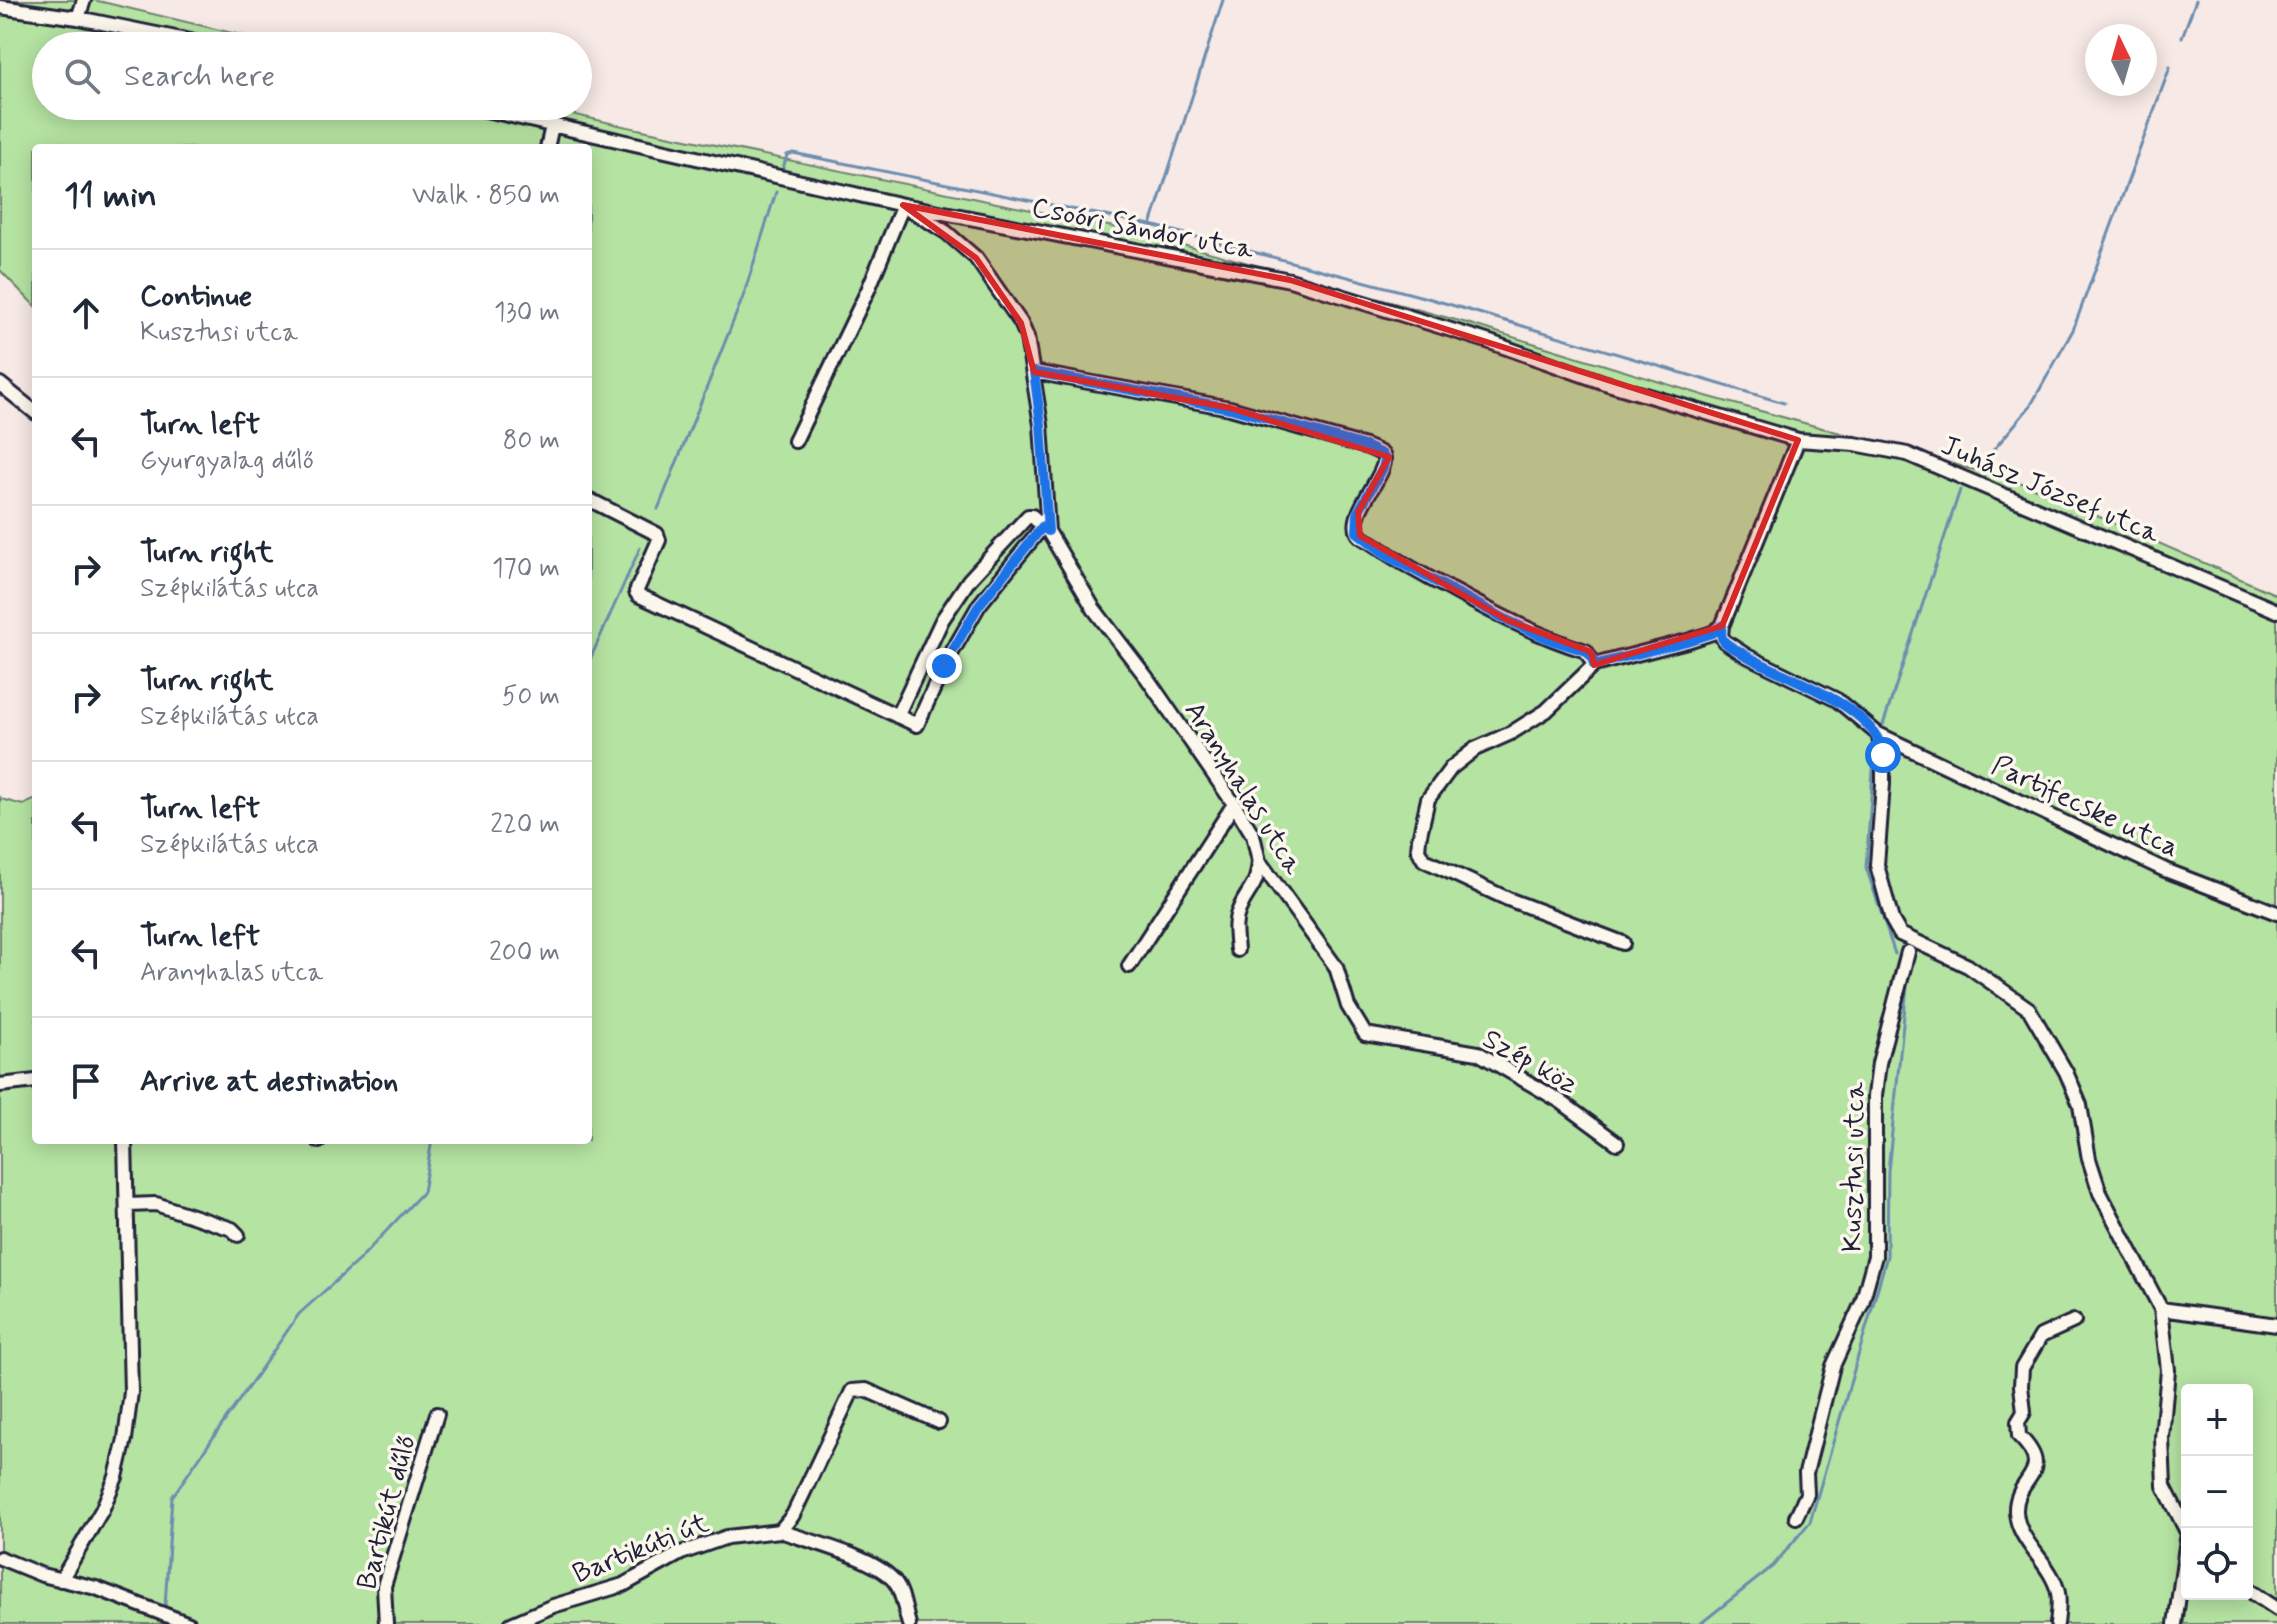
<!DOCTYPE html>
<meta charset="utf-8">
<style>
body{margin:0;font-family:Mynerve,sans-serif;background:#f6f6f7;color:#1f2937}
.controls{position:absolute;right:24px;bottom:24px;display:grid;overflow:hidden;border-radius:8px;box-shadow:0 4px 20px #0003}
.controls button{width:72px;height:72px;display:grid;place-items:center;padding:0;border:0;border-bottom:2px solid #e0e1e3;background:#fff;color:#1f2937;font:40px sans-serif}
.compass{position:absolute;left:2085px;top:24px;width:72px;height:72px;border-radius:50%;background:#fff;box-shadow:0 4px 20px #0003;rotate:355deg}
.stop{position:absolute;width:24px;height:24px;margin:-18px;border:6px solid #1a73e8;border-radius:50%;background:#fff}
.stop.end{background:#1a73e8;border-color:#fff;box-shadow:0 2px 8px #0008}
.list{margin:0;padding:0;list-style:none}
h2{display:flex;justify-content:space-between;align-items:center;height:104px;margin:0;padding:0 32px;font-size:34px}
h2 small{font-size:26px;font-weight:400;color:#747a83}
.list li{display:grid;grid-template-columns:52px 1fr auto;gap:24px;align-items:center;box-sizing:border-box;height:128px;padding:0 32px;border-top:2px solid #e0e1e3}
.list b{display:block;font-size:30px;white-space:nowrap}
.list p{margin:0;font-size:26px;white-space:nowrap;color:#747a83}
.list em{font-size:26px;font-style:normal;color:#747a83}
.icon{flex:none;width:44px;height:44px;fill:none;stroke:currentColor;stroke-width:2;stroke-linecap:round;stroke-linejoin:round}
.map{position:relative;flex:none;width:2277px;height:1624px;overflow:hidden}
.search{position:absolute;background:#fff;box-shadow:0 4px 20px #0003;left:32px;top:32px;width:560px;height:88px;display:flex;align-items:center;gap:20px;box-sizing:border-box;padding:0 28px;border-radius:44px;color:#747a83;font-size:30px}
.panel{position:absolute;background:#fff;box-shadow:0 4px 20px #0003;left:32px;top:144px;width:560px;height:1000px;border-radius:8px}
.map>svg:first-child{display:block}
.green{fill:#b5e3a2;stroke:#6c826e;stroke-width:2;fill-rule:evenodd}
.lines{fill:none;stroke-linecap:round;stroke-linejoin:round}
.stream{stroke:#6c8daf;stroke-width:3}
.street-casing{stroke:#22223b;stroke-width:18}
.street{stroke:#fbf7ec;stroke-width:12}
.route{stroke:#1a73e8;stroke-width:10}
.marked{fill:#d62828;fill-opacity:0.2;stroke:#d62828;stroke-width:6;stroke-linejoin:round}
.labels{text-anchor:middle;stroke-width:7;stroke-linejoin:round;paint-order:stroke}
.street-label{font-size:28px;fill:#22223b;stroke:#fbf7ec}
</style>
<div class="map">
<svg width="2277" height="1624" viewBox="0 0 2277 1624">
<rect width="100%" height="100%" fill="#f7e9e5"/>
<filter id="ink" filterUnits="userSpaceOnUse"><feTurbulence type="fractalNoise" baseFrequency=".0125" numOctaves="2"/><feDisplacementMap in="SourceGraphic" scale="16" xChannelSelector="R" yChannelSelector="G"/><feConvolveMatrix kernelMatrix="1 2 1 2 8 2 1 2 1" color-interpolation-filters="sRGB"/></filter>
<g filter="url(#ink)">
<path class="green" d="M0 0H94L287 46H46V106H538L623 126 1128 230 1467 323 1706 396 2022 483 2277 595V1624H0V796L1 799 23 805 36 799V1140H588V148H36V307L0 270ZM2187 1390H2247V1594H2187Z"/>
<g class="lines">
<path class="stream" d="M2182 37 2196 0
M783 168 787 155 793 153 1151 225 1431 299 1784 403
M1151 225 1223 0
M1981 465 2031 405 2073 330 2170 67
M658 509 743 297 776 192
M588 664 640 548
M1883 725 1960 490
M1875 743 1866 867 1895 954
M165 1606 172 1497 299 1314 359 1260 423 1192 432 1140
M1700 1624 1773 1566 1810 1522 1887 1256 1888 1171 1908 976"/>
<defs>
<path id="street" d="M0 7 78 18 215 46
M78 18 84 0
M468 106 903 205 1290 280 1490 342 1605 383 1798 440 1855 444 1907 454 2277 611
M547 148 552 126
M909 209 946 232 976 258 1021 323 1027 337 1041 425 1048 531 1094 609 1147 678 1234 804 1253 835 1259 861 1336 967 1348 1006 1365 1034 1478 1053 1560 1101 1617 1143
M1034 372 1230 408 1365 446C1370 448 1378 451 1382 454 1395 467 1347 511 1358 533 1360 538 1368 540 1372 543 1398 561 1424 576 1452 590 1496 614 1538 636 1586 651L1594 665
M0 384 36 413
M1798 440 1722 626 1721 635 1724 641 1747 656 1837 700 1878 734 1883 755V784L1877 865 1892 920 1900 934 1968 966 2029 1009 2066 1072 2080 1105 2089 1159 2100 1193 2161 1309 2168 1370 2162 1438 2164 1486 2187 1532
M795 441 868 290 903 205
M588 499 657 534 659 540 636 592 638 595 917 725 944 666 979 605 1043 526
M897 716 942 620 969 580 1028 516H1032L1048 531
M1878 734 2165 870 2277 913
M1623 943 1508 899 1424 860 1418 850 1419 839 1428 799 1451 768 1475 749 1511 733 1546 711 1594 665 1687 641 1712 633 1722 626
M1237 950C1236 937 1233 923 1239 910 1248 888 1257 889 1259 861
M1129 966 1234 804
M0 1085 36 1081
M318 1140 319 1141
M128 1205 156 1204 232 1229 238 1235
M2161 1309 2277 1325
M1796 1517 1807 1494 1806 1473 1833 1366 1862 1303 1875 1256V1096L1879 1063 1908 952
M780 1531C809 1541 877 1558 895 1582 903 1592 905 1612 909 1624
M0 1558 42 1575 96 1588 189 1624
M61 1580 102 1510 116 1477 125 1439 131 1392 125 1140
M2247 1589 2277 1609
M386 1624 384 1586 437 1414
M511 1624 553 1606 623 1585 681 1553 727 1537 780 1531 793 1515 852 1391 866 1390 939 1422
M2057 1624C2058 1614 2060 1603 2058 1593 2052 1563 2017 1542 2016 1511 2015 1476 2057 1474 2019 1436L2018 1422 2024 1412 2021 1386 2022 1368 2041 1336 2074 1321
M2175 1624 2187 1539"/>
</defs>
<use href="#street" class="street-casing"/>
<use href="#street" class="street"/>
</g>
</g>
<g class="lines" filter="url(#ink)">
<path class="route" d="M944 666 979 605 1043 526 1048 531 1041 425 1034 372 1230 408 1365 446 1382 454 1385 459 1383 468 1358 512 1357 532 1388 556 1507 620 1551 640 1586 651 1592 657 1594 665 1687 641 1712 633 1722 626C1721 630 1721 634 1722 638 1725 645 1736 649 1742 653 1781 678 1877 704 1883 755"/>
</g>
<path class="marked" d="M903 205 1290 280 1798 440 1722 626 1594 665 1591 652 1507 620 1360 536 1358 512 1389 457 1230 408 1034 372 1021 323 976 258Z"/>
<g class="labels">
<g class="street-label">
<text transform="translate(1143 227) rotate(11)" y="10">Csoóri Sándor utca</text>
<text transform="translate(2051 488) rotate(23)" y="10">Juhász József utca</text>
<text transform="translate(1245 787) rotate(58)" y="10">Aranyhalas utca</text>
<text transform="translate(2086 805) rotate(25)" y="10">Partifecske utca</text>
<text transform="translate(1531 1060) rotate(29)" y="10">Szép köz</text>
<text transform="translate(1852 1167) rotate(-89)" y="10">Kusztusi utca</text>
<text transform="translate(385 1512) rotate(-75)" y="10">Bartikút dűlő</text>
<text transform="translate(640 1547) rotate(-22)" y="10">Bartikúti út</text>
</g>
</g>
</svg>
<div class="controls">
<button>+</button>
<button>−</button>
<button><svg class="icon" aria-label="locate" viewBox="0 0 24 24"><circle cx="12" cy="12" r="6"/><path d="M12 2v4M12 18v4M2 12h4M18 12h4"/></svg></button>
</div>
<svg class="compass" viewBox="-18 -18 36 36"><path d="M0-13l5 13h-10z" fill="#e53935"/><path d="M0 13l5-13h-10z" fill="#747a83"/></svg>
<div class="stop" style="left:1883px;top:755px"></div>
<div class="stop end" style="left:944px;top:666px"></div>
<div class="search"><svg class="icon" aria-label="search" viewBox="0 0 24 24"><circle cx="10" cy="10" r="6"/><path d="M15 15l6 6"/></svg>Search here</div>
<section class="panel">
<h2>11 min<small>Walk · 850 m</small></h2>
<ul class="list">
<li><svg class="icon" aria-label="ahead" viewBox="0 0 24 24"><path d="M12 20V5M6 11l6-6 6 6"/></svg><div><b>Continue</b><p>Kusztusi utca</p></div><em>130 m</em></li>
<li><svg class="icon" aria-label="left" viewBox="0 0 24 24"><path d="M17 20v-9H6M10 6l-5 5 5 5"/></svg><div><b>Turn left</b><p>Gyurgyalag dűlő</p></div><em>80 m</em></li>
<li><svg class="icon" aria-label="right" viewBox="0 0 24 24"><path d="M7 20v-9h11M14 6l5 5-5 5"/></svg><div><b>Turn right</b><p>Szépkilátás utca</p></div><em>170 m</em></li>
<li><svg class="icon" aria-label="right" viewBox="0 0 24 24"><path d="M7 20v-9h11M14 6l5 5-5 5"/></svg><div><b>Turn right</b><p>Szépkilátás utca</p></div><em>50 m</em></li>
<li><svg class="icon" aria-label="left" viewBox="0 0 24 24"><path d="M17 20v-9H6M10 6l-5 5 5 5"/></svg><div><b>Turn left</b><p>Szépkilátás utca</p></div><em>220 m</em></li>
<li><svg class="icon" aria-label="left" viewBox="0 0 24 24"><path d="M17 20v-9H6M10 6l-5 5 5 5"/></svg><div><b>Turn left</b><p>Aranyhalas utca</p></div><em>200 m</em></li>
<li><svg class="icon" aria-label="arrive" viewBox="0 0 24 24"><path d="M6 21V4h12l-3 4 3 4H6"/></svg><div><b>Arrive at destination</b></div></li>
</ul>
</section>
</div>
